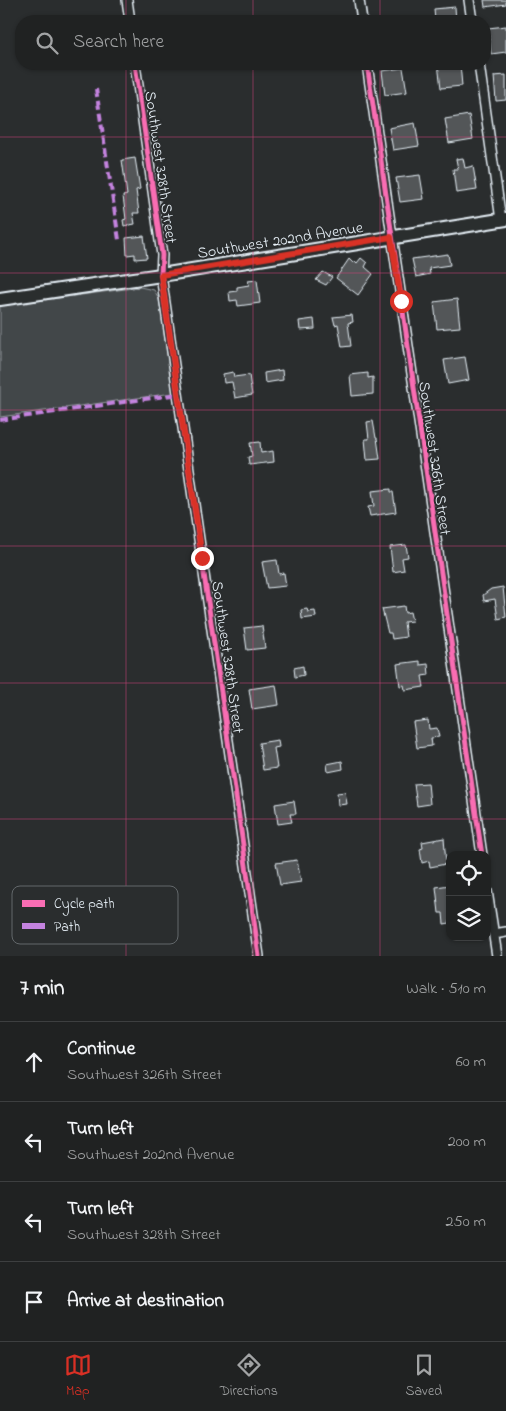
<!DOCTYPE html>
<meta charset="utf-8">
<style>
body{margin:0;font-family:"Indie Flower",sans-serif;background:#2d2f2f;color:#f1f3f6}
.controls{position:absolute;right:15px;bottom:15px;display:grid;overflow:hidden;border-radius:10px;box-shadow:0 1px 4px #0004}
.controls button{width:45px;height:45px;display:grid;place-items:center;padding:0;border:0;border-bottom:1px solid #3d3f40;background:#202222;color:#f1f3f6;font:25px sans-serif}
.stop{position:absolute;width:15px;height:15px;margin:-11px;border:4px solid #d93025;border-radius:50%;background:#fff}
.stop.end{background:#d93025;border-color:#fff;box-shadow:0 1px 5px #0008}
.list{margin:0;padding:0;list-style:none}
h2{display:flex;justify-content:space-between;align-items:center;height:65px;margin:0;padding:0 20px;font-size:21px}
h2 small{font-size:16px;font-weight:400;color:#a2a4a5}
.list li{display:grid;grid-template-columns:32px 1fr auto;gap:15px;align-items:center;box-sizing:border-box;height:80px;padding:0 20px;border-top:1px solid #3d3f40}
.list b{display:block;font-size:19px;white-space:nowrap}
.list p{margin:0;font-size:16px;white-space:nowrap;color:#a2a4a5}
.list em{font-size:16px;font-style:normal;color:#a2a4a5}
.icon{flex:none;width:28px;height:28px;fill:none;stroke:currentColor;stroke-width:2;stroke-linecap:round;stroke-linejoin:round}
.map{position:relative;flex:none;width:506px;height:956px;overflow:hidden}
.search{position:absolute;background:#202222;box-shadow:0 1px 4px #0004;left:15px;right:15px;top:15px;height:55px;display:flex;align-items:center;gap:12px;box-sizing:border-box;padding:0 18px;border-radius:20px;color:#a2a4a5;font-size:19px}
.sheet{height:385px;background:#202222}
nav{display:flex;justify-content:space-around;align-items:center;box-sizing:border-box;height:70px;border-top:1px solid #3d3f40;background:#202222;font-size:14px;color:#a2a4a5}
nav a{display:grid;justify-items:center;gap:2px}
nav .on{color:#d93025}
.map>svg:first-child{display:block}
.green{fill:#424648;stroke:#959ca0}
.building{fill:#535759;stroke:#e8f1f8}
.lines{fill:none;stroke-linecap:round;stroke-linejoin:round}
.street-casing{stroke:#e8f1f8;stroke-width:12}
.secondary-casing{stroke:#e8f1f8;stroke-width:16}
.street{stroke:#2a2d2e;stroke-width:9}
.secondary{stroke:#2a2d2e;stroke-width:12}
.quiet{stroke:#c483df;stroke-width:4;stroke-dasharray:8 4;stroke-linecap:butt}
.cycleway-casing{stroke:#2a2d2e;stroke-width:8}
.cycleway{stroke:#f96db3;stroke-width:5}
.route{stroke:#d93025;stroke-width:6}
.grid{fill:none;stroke:#ca437a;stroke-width:1;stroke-opacity:0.55}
.labels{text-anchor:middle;stroke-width:4;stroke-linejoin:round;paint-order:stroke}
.street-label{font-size:16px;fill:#e8f1f8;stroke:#2a2d2e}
.key{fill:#2a2d2e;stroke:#63686b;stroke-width:1}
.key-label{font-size:14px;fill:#e8f1f8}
</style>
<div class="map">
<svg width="506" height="956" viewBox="0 0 506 956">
<rect width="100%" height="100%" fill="#2a2d2e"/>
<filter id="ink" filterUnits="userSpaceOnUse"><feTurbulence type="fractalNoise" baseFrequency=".02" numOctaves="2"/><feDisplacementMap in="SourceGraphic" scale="10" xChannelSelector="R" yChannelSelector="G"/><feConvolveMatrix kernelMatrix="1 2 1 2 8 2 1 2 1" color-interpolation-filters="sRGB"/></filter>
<g filter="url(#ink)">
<path class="green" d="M140 287 154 290 159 299 173 393 0 417V306Z"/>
<path class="building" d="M484 0H506V4L485 7Z
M455 7 456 21H435L434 9Z
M506 26V52L491 54 488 28Z
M438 64H460L462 86 441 88Z
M403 68 407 92 385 95 382 71Z
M506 75V100L496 101 494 76Z
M469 115 473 139 449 143 445 119Z
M415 123 419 146 393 150 389 128Z
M135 158 140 189 136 190 139 213H133L135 224 124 226 123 220 126 219 123 196 127 195 122 160Z
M463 158 465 168 473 166 477 190 456 193 453 169H458L456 159Z
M420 175 424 199 400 202 396 178Z
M144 236 147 258 135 259V254L127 255 126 238Z
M448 254 450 265 429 268 430 274 416 277 412 259Z
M361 258 367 263 365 267 373 274 358 295 336 278 349 259 353 263 355 261 357 263Z
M323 272 332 277 326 285 316 280Z
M257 280 260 303 238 306 237 300 230 301 229 292 237 291V287L249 285 248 281Z
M457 299 460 327 437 329 434 302Z
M352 315 353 322 348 323 351 346 342 347 338 324 335 325 333 317Z
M314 319 315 329 300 330 299 321Z
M465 357 469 380 448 384 444 360Z
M282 370 283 380 265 383 264 373Z
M233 372 234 377 249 375 252 395 235 398 232 382 224 383 223 374Z
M368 373V378L373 377V394L352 396 350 375Z
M373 421 376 438H377L380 459 367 460 365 439H369L367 422Z
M260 442 261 453 273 451 274 462 249 465 248 457 252 456 250 443Z
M391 489V492H393L396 512 370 516 368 507 374 506 372 491Z
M406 545 408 557 402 558 404 570 393 572 390 547Z
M277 560 279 574 284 573 286 586 267 588 262 562Z
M503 587 506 617 498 619 495 599 484 601 483 595 491 589Z
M404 606 405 613 410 612 412 621 404 622 406 637 392 639 391 633H388L382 609Z
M307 609 308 612 315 611 316 617 302 619 301 610Z
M262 626 265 648 247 650 244 628Z
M420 661V665L428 664 429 675 422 676 424 687 405 690 404 685 400 686 397 664Z
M303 666 304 675 295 677 294 668Z
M276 685 279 705 252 709 249 689Z
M428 720 429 729 437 728 439 737 431 738 432 746 417 748 413 722Z
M278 740 279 747 274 748 277 768 263 770 259 743Z
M342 761 343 769 328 772 327 764Z
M428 783 430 804 417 806 414 784Z
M345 792 347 804 338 805 337 793Z
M294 801 296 814H290L292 822 278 824 275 804Z
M444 838 446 864 430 867 429 861 422 863 420 849 423 848 422 842Z
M297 860 301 882 280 885 276 863Z
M450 885V923L444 924 443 913H439L436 887Z"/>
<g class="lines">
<defs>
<path id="street" d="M127 0 130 21
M359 0 362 21
M469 0 472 21
M135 64 162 255 161 275 259 956
M367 64 482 855
M479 64 501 220
M487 891 497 956
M494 934 506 932"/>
<path id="secondary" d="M0 299 161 275 506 219"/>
</defs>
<use href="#street" class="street-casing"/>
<use href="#secondary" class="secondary-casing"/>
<use href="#street" class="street"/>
<use href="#secondary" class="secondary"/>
<path class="quiet" d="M96 89 119 240
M0 420 179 394"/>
<defs>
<path id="cycleway" d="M135 64 162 255 161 275 259 956
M367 64 482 855"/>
</defs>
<use href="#cycleway" class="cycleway-casing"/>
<use href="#cycleway" class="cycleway"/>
</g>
</g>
<g class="lines" filter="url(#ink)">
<path class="route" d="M202 558 161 275 391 237 401 301"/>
</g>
<path class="grid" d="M126 0V21M253 0V21M380 0V21M126 64V956M253 64V956M380 64V956M0 137H506M0 273H506M0 410H506M0 546H506M0 683H506M0 819H506"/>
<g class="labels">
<g class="street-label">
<text transform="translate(162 167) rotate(82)" y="6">Southwest 328th Street</text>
<text transform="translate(280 239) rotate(-9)" y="6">Southwest 202nd Avenue</text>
<text transform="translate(436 458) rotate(82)" y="6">Southwest 326th Street</text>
<text transform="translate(229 657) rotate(82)" y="6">Southwest 328th Street</text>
</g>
</g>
<rect x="12" y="886" width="166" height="58" rx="8" class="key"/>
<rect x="22" y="900" width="23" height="7" fill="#f96db3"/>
<rect x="22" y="923" width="23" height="6" fill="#c483df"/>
<g class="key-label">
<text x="54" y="908">Cycle path</text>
<text x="54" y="931">Path</text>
</g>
</svg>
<div class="controls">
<button><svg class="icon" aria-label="locate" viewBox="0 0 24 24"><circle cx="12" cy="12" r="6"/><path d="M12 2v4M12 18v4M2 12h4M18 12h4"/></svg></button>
<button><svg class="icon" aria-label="layers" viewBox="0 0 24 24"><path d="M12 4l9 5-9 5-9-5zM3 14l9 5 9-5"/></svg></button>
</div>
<div class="stop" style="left:401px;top:301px"></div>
<div class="stop end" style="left:202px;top:558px"></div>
<div class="search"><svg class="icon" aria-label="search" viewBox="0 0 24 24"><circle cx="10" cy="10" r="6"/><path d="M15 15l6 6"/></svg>Search here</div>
</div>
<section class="sheet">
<h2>7 min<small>Walk · 510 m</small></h2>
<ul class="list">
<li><svg class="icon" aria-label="ahead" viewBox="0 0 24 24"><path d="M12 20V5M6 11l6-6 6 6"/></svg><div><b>Continue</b><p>Southwest 326th Street</p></div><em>60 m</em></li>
<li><svg class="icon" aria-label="left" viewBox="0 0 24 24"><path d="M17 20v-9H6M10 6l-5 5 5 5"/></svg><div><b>Turn left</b><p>Southwest 202nd Avenue</p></div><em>200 m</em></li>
<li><svg class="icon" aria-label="left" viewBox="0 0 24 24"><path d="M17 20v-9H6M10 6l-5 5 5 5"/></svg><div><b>Turn left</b><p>Southwest 328th Street</p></div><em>250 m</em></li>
<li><svg class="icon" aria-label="arrive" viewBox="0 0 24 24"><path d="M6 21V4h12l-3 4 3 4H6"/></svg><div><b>Arrive at destination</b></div></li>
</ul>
</section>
<nav>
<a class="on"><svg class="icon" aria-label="map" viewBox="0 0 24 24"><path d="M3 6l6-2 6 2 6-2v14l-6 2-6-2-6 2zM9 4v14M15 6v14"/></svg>Map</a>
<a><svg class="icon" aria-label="directions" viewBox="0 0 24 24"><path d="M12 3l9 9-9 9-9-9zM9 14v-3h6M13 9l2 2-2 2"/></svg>Directions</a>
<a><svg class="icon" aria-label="saved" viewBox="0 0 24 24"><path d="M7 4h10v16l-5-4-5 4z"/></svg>Saved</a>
</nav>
